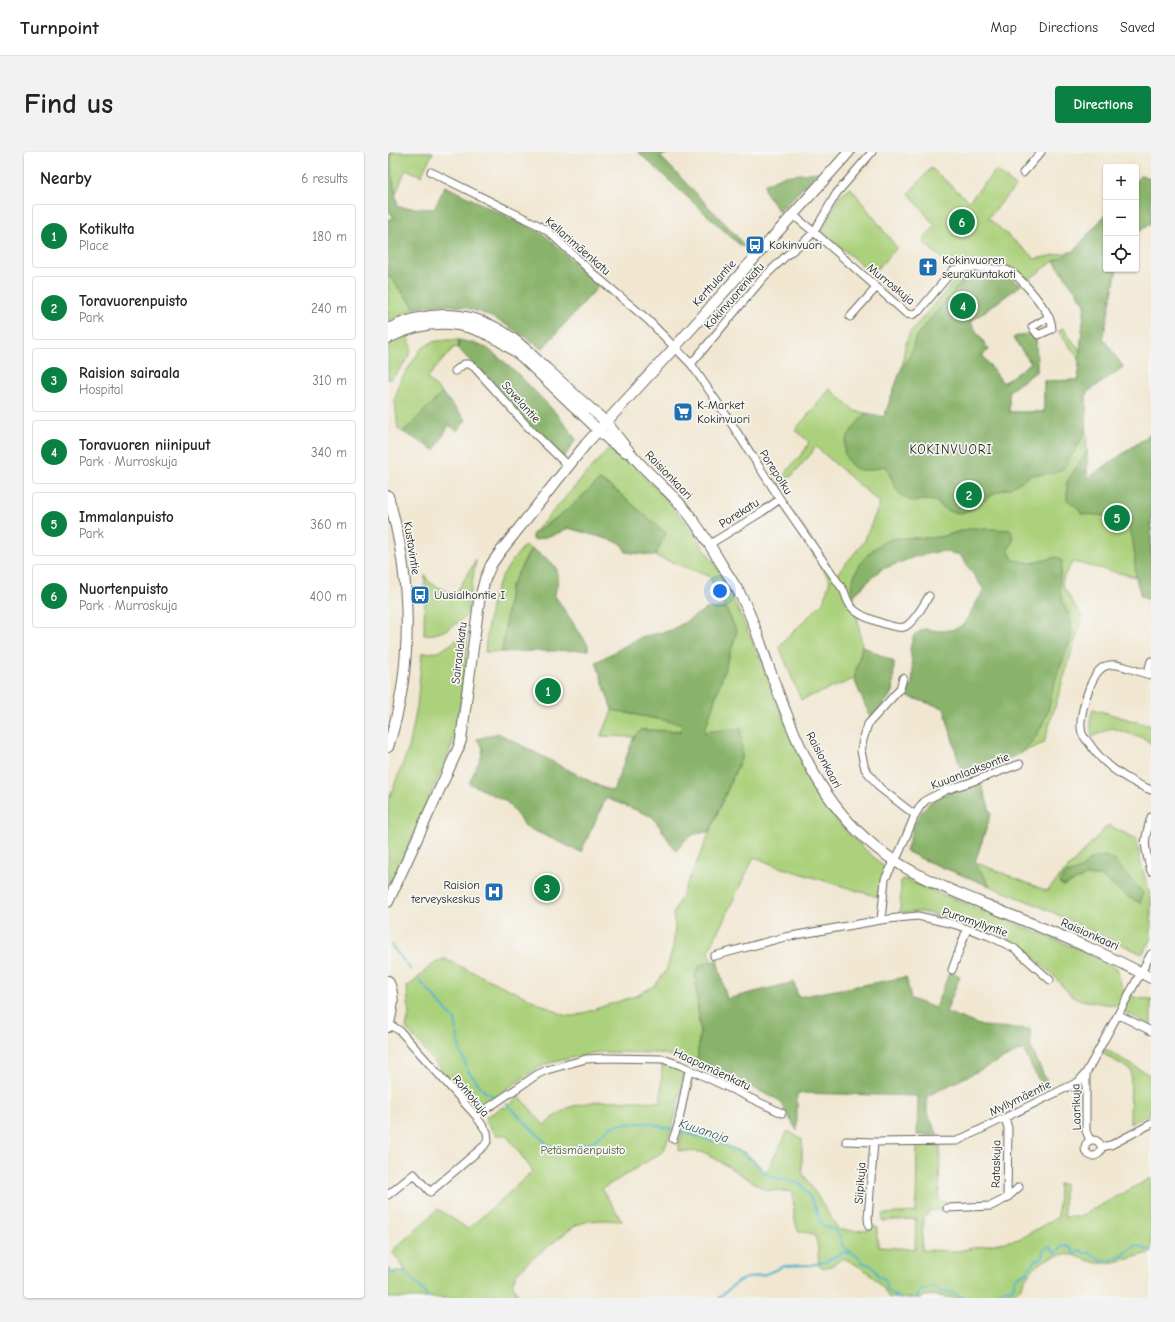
<!DOCTYPE html>
<meta charset="utf-8">
<style>
body{margin:0;font-family:"Comic Neue",sans-serif;background:#f2f2f2;color:#222}
.controls{position:absolute;right:12px;top:12px;display:grid;overflow:hidden;border-radius:4px;box-shadow:0 1px 3px #0004}
.controls button{width:36px;height:36px;display:grid;place-items:center;padding:0;border:0;border-bottom:1px solid #e0e0e0;background:#fff;color:#222;font:20px sans-serif}
.you{position:absolute;left:332px;top:439px;width:14px;height:14px;margin:-10px;border:3px solid #fff;border-radius:50%;background:#1a73e8;box-shadow:0 0 0 6px #1a73e833}
.badge{display:grid;place-items:center;width:26px;height:26px;border-radius:50%;background:#0b8043;color:#fff;font-size:13px;font-weight:700}
.pin{position:absolute;translate:-50% -50%;border:2px solid #fff;box-shadow:0 1px 4px #0006}
.list{margin:0;padding:0;list-style:none}
h2{display:flex;justify-content:space-between;align-items:center;height:52px;margin:0;padding:0 16px;font-size:17px}
h2 small{font-size:13px;font-weight:400;color:#767676}
.list li{display:grid;grid-template-columns:26px 1fr auto;gap:12px;align-items:center;box-sizing:border-box;height:64px;margin:0 8px 8px;padding:0 8px;border:1px solid #e0e0e0;border-radius:4px}
.list b{display:block;font-size:15px;white-space:nowrap}
.list p{margin:0;font-size:13px;white-space:nowrap;color:#767676}
.list em{font-size:13px;font-style:normal;color:#767676}
.icon{flex:none;width:22px;height:22px;fill:none;stroke:currentColor;stroke-width:2;stroke-linecap:round;stroke-linejoin:round}
.map{position:relative;flex:none;width:763px;height:1146px;overflow:hidden;border-radius:4px}
header{display:flex;align-items:center;gap:24px;box-sizing:border-box;height:56px;padding:0 20px;background:#fff;border-bottom:1px solid #e0e0e0}
header strong{font-size:19px}
nav{display:flex;gap:22px;margin-inline-start:auto;font-size:14px}
.intro{display:flex;align-items:center;justify-content:space-between;box-sizing:border-box;height:96px;padding:0 24px}
h1{margin:0;font-size:28px}
.button{padding:10px 18px;border-radius:4px;background:#0b8043;color:#fff;font-size:14px;font-weight:700}
main{display:flex;gap:24px;padding:0 24px}
aside{flex:1;background:#fff;border-radius:4px;box-shadow:0 1px 3px #0004}
.map>svg:first-child{display:block}
.green{fill:#acd17b;stroke:#64764c}
.forest{fill:#89b36b;stroke:#526844}
.lines{fill:none;stroke-linecap:round;stroke-linejoin:round}
.stream{stroke:#4eb5cc;stroke-width:2}
.street-casing{stroke:#67635b;stroke-width:9}
.secondary-casing{stroke:#67635b;stroke-width:12}
.street{stroke:#fff;stroke-width:7}
.secondary{stroke:#fff;stroke-width:10}
.labels{text-anchor:middle;stroke-width:3.5;stroke-linejoin:round;paint-order:stroke}
.poi-label{font-size:12px;fill:#1c1c1c;stroke:#f6f6f2;text-anchor:start}
.street-label{font-size:12px;fill:#1c1c1c;stroke:#f6f6f2}
.park-label{font-size:12px;fill:#4e5b3d;stroke:#f6f6f2}
.neighbourhood-label{font-size:13px;letter-spacing:1px;fill:#1c1c1c;stroke:#f6f6f2}
.water-label{font-size:13px;font-style:italic;fill:#305962;stroke:#f6f6f2}
</style>
<header>
<strong>Turnpoint</strong>
<nav><a>Map</a><a>Directions</a><a>Saved</a></nav>
</header>
<div class="intro"><h1>Find us</h1><a class="button">Directions</a></div>
<main>
<aside>
<h2>Nearby<small>6 results</small></h2>
<ul class="list">
<li><span class="badge">1</span><div><b>Kotikulta</b><p>Place</p></div><em>180 m</em></li>
<li><span class="badge">2</span><div><b>Toravuorenpuisto</b><p>Park</p></div><em>240 m</em></li>
<li><span class="badge">3</span><div><b>Raision sairaala</b><p>Hospital</p></div><em>310 m</em></li>
<li><span class="badge">4</span><div><b>Toravuoren niinipuut</b><p>Park · Murroskuja</p></div><em>340 m</em></li>
<li><span class="badge">5</span><div><b>Immalanpuisto</b><p>Park</p></div><em>360 m</em></li>
<li><span class="badge">6</span><div><b>Nuortenpuisto</b><p>Park · Murroskuja</p></div><em>400 m</em></li>
</ul>
</aside>
<div class="map">
<svg width="763" height="1146" viewBox="0 0 763 1146">
<rect width="100%" height="100%" fill="#f6f6f2"/>
<filter id="ink" filterUnits="userSpaceOnUse"><feTurbulence type="fractalNoise" baseFrequency=".025" numOctaves="2"/><feDisplacementMap in="SourceGraphic" scale="8" xChannelSelector="R" yChannelSelector="G"/><feConvolveMatrix kernelMatrix="1 2 1 2 8 2 1 2 1" color-interpolation-filters="sRGB"/></filter>
<filter id="wash" filterUnits="userSpaceOnUse"><feTurbulence type="fractalNoise" baseFrequency=".012" numOctaves="4" result="noise"/><feDisplacementMap in="SourceGraphic" scale="16" xChannelSelector="R" yChannelSelector="G"/><feGaussianBlur stdDeviation="0.9" result="paint"/><feColorMatrix in="noise" values="0 0 0 0 0 0 0 0 0 0 0 0 0 0 0 0 0 1.4 0 .05"/><feComposite in="paint" operator="in"/></filter>
<g filter="url(#wash)">
<rect width="100%" height="100%" fill="#f1e7d1"/>
<path class="green" d="M3 0H45L33 24 18 17 7 44 3 19Z
M543 16 581 49 608 18 628 34 600 66 647 107 686 99 718 62V117H729L715 186 735 215 698 241 699 327 763 282V448L753 445 748 425 685 410 676 424 674 433 694 465 656 591 575 625 556 556 515 543 524 532 525 519 570 541 625 408 620 398 625 388 584 376 552 385 525 387 466 443 474 494 506 510 505 540 483 567 466 527 413 548 391 494 435 450 442 428 398 362 406 361 448 423 476 390 492 351 427 294 423 302 391 338V328L417 298 421 290 407 278 442 237 467 259 496 265 514 215 517 194 522 180 572 123C593 122 616 119 633 133L582 170 601 198 594 203 615 231 643 211 625 186C634 182 641 180 648 187L649 219 621 239V260H656V229L691 228V207L670 179 675 176 692 199 697 152 666 109 640 128 617 112 580 111 564 107 560 112 534 89 547 74 521 41Z
M463 36 509 96 484 122 434 79 451 45Z
M0 123 27 156 0 170Z
M18 184C21 187 23 191 23 196 23 204 8 225 0 228V190Z
M57 188H71L70 196 66 195 39 226 54 241 15 280 10 277 7 248 12 229 33 197 44 190Z
M221 296 227 299 247 314 277 346 304 378 335 425 371 504 417 618 429 640 442 660 459 680 496 715 490 745 388 714 366 705 321 798 323 810 312 813 307 823 312 879 309 910 271 901 211 900 192 904 162 911 148 917 96 953C91 955 87 955 82 952L18 876 21 863 19 834 23 832C33 824 44 809 57 807L178 864H186L250 843 267 833 278 819 285 796 287 775 285 762 309 710 354 604 316 580 349 480 321 424 267 404 278 381 212 328 179 358 144 383Z
M136 394 143 397 122 436 114 500H97C100 475 101 448 114 424 120 414 128 404 136 394Z
M88 408 79 463C67 474 53 483 36 483L37 423 41 430 67 443Z
M80 480 78 509 69 573 63 596 10 719 0 733V649L21 596 29 555 34 501 51 500Z
M705 557 763 574V592L756 586 723 576 704 585 702 567Z
M224 558 296 572 292 579 253 578 246 585 213 584 214 580 221 567Z
M593 631 603 662 587 710 659 739 720 673 749 687 752 708 763 747V789L754 802 649 753 536 708 518 699 541 651Z
M516 727 688 796 729 816 734 836 748 846 763 847V874L734 858 730 854 693 848 683 844 665 823 629 791 604 780 568 767 533 760 512 761 513 729Z
M717 897 763 924V961L742 972 743 918 714 901Z
M274 912 283 913 297 919 287 965 276 999 214 1037 234 1069 214 1068 201 1069 188 1073 144 1107 129 1121 124 1131 132 1146H0V1116L5 1122 18 1119 4 1099 50 1057 80 1077 145 1019 118 983H108L98 970V965L115 955 118 956 131 944 156 973C163 968 170 961 178 957 203 945 246 949 273 950Z
M295 978 358 1001 378 1020 400 979 414 987V1020L451 1078 480 1079V1074L489 1075V1087L491 1095 527 1097 528 1067 494 1069 495 1062 528 1060 529 994H552L551 1049 559 1050V1059L543 1058 535 1067 534 1098 570 1099 631 1087 670 1065 671 1032H676V1065H691L763 1026V1101C748 1104 733 1110 718 1111 697 1113 686 1095 662 1106 653 1110 643 1117 638 1126 632 1136 632 1139 621 1146H565L546 1143 536 1144 534 1146H501C490 1125 476 1116 455 1106L443 1114 436 1116 431 1113 429 1090 426 1082 410 1079 406 1064 405 1040 378 1038 316 1000 291 999V990Z"/>
<path class="forest" d="M0 0H3V19L10 55 46 57 57 34 157 83 211 134 154 197C125 176 95 155 58 153 48 152 37 155 27 156L0 123V67L6 66 0 58Z
M250 0H278L279 2 272 4 346 81 357 95 353 94Z
M430 20 391 60 377 39V32L395 24Z
M753 23 763 26V71L748 82V28Z
M718 62V117H729L715 186 735 215 698 241V277L691 292 675 317 667 321 643 323 622 336 608 340 582 359 571 361 560 359 547 349 537 348 525 350 513 343 507 335 498 314C489 315 482 320 473 318 469 318 464 314 461 310 447 293 467 274 478 261L496 265 514 215 521 207 527 187 532 179 578 125 585 122 612 123 621 125 633 133 582 170 601 198 594 203 615 231 643 211 625 186C634 182 641 180 648 187L649 219 621 239V260H656V229L691 228V207L697 152 666 109 686 99Z
M71 188 85 191 99 196 126 218 168 261 188 287 176 305 171 304 70 196Z
M54 241 78 268 69 279 61 273 47 298 15 280Z
M763 282V448L753 445C752 439 749 431 748 424 746 410 748 381 736 370 728 363 704 363 694 362L690 356 679 348V330L699 299V327Z
M212 328 230 340 278 381 267 404 238 400 233 391 180 376 168 382 147 388 144 387V383L179 358Z
M584 376 623 378 625 388 620 398 625 408 644 411 669 405 674 409C674 419 670 428 672 439 674 453 685 465 684 479 682 495 672 513 667 529 664 537 663 547 661 555 656 572 646 591 632 601 627 605 620 606 615 608 602 614 589 619 575 625L556 556 515 543 524 532 525 519 522 496 526 483 536 477 553 479 567 477 575 473 596 438 572 403 554 399 529 404 492 418 466 443 463 436C467 413 486 388 511 386 524 385 537 387 551 385 562 383 573 379 584 376Z
M143 397C153 403 168 409 170 422 171 429 167 438 167 444L200 493V498L114 500 122 436Z
M338 456 349 480 316 580 353 576 354 604 321 680C302 681 300 685 288 699L265 665 218 646 193 700 138 675 119 650 81 631 93 605 95 596 89 587 110 581 213 635 225 639 246 585 253 578 292 579 295 572 224 558 208 510 253 485 284 478 318 457Z
M474 494 506 510 505 540 483 567 466 527Z
M593 631 603 662 587 710 602 734 536 708 518 699C522 687 525 671 533 661 546 641 572 637 593 631Z
M718 704 727 709 755 741 752 751 740 745 712 724H698L676 734 671 731 676 723 693 717 702 707Z
M329 808 339 847 406 830 410 845 518 825 523 847 547 856 562 819 572 824 558 860 594 874 642 877 643 890 642 894 661 934 655 937 635 897 539 944V961L550 983H529L530 944 409 941V979L391 948 309 910 312 879 307 823 312 813Z"/>
<g class="lines">
<path class="stream" d="M3 793 23 818
M31 828 67 868 72 898 80 919 97 940 109 946
M119 952 161 994 168 999 176 1001 188 994 203 991 224 974 234 972 261 971 286 978
M290 979 330 990 354 1001 368 1012 376 1021 385 1025 404 1029 415 1034 426 1052 432 1070 436 1074 446 1077 452 1085 454 1094 473 1107V1110L485 1114 491 1125 497 1127 500 1139 511 1146
M0 1122 10 1119 20 1122 41 1146
M129 1143 137 1146
M331 1146 349 1130 356 1127 378 1122 396 1114 424 1113 438 1109 454 1101H462
M528 1146 532 1139 546 1135C556 1144 555 1138 564 1141 569 1142 573 1145 577 1146
M607 1146 616 1137 622 1138 625 1136 627 1126 638 1121 647 1108 655 1105 654 1103 656 1097 661 1094 668 1101 671 1099 672 1096 678 1094 684 1097 685 1101 694 1098 695 1101H702L714 1109C720 1108 731 1107 736 1103 740 1099 742 1095 748 1094 753 1093 755 1099 763 1098"/>
</g>
</g>
<g filter="url(#ink)">
<g class="lines">
<defs>
<path id="street" d="M43 20 150 73 161 80 208 124 260 168 303 212 376 125 399 103 419 87 426 80 448 42 484 0
M635 21 653 0
M405 63 426 80 519 162 524 163 531 159 565 118C575 113 607 117 619 118 631 122 655 153 661 165 663 169 664 173 664 177L650 183 644 175 661 165
M462 165 488 136
M303 212 334 257 392 347 456 439C459 447 461 455 469 460 475 465 509 478 516 475 525 472 536 452 541 444
M67 219 76 212H81L86 215 140 275 180 314
M322 392 374 360 392 347
M759 522 763 509
M763 523C751 521 733 511 722 513 711 514 706 525 702 534 698 544 690 570 694 581 695 585 699 588 701 591 716 614 738 628 763 638
M515 526 512 537 480 572 475 588 473 599 477 617 492 636 527 663
M763 665C755 691 756 693 763 719
M493 768 509 766 530 764 565 772 601 784 626 796 662 828
M326 804 397 785 493 768 497 727 512 699 527 663 533 653 538 648 558 638 583 630 632 612
M564 818 579 777
M731 863 763 879
M698 921V979L702 988
M88 964 150 922 159 918 198 907 218 906 275 907 292 913 394 961
M285 987 290 973 301 918
M697 996a8 8 0 1 1 16 0a8 8 0 1 1-16 0Z
M458 989 486 990 569 989 690 930 698 921 763 802
M713 995 723 993 763 972
M0 1043 26 1022 42 1040 96 994 100 988 99 980 88 964 12 879 1 872
M619 1046 631 1035
M559 1056 603 1054 619 1046 620 976 617 966
M481 1074 480 1066 486 990"/>
<path id="secondary" d="M0 177C42 156 87 158 124 186 137 195 147 207 159 217 178 235 198 253 218 270 228 282 236 294 246 305 261 323 280 338 295 355 310 373 322 393 334 413 340 423 347 433 353 444 365 466 372 490 380 513 403 576 425 640 477 686 516 722 565 739 613 759 664 780 715 800 763 826
M0 186C50 161 92 170 134 205L222 289 238 300
M0 344C24 424 26 516 0 595
M0 750 70 597 73 588 91 450 97 427 103 413 112 400 198 292 287 195 461 0
M0 829C8 844 4 859 0 875"/>
</defs>
<use href="#street" class="street-casing"/>
<use href="#secondary" class="secondary-casing"/>
<use href="#street" class="street"/>
<use href="#secondary" class="secondary"/>
</g>
</g>
<defs>
<symbol id="bus-square" viewBox="-11 -11 22 22"><rect x="-9" y="-9" width="18" height="18" rx="4" fill="#1f6fb2" stroke="#f6f6f2"/><path d="M-5-6H5V4H4V6H2V4H-2V6H-4V4H-5ZM-3.5-4V0h7V-4ZM-3.5 1.2v1.5H-2V1.2ZM2 1.2v1.5H3.5V1.2Z" fill="#fff"/></symbol>
<symbol id="church-square" viewBox="-11 -11 22 22"><rect x="-9" y="-9" width="18" height="18" rx="4" fill="#1f6fb2" stroke="#f6f6f2"/><path d="M-1.2-6h2.4v3.5h3.3v2.4h-3.3V6h-2.4V-.1h-3.3v-2.4h3.3Z" fill="#fff"/></symbol>
<symbol id="supermarket-square" viewBox="-11 -11 22 22"><rect x="-9" y="-9" width="18" height="18" rx="4" fill="#1f6fb2" stroke="#f6f6f2"/><path d="M-6-5.5h2.5l.6 2H6L4.5 2H-2.5L-4.4-4H-6ZM-1.5 3.2a1.3 1.3 0 1 0 .1 0ZM3 3.2a1.3 1.3 0 1 0 .1 0Z" fill="#fff"/></symbol>
<symbol id="hospital-square" viewBox="-11 -11 22 22"><rect x="-9" y="-9" width="18" height="18" rx="4" fill="#1f6fb2" stroke="#f6f6f2"/><path d="M-5-5h3v3.5h4V-5h3V5h-3V1.5h-4V5h-3Z" fill="#fff"/></symbol>
</defs>
<g fill-rule="evenodd">
<use href="#bus-square" x="356" y="82" width="22" height="22"/>
<use href="#church-square" x="529" y="104" width="22" height="22"/>
<use href="#supermarket-square" x="284" y="249" width="22" height="22"/>
<use href="#bus-square" x="21" y="432" width="22" height="22"/>
<use href="#hospital-square" x="95" y="729" width="22" height="22"/>
</g>
<g class="labels">
<g class="poi-label">
<text x="381" y="97">Kokinvuori</text>
<text x="554" y="112">Kokinvuoren<tspan x="554" dy="14">seurakuntakoti</tspan></text>
<text x="309" y="257">K-Market<tspan x="309" dy="14">Kokinvuori</tspan></text>
<text x="46" y="447">Uusialhontie I</text>
<text x="92" y="737" text-anchor="end">Raision<tspan x="92" dy="14">terveyskeskus</tspan></text>
</g>
<g class="street-label">
<text transform="translate(190 94) rotate(41)" y="4">Kellarimäenkatu</text>
<text transform="translate(326 131) rotate(-48)" y="4">Kerttulantie</text>
<text transform="translate(503 132) rotate(39)" y="4">Murroskuja</text>
<text transform="translate(346 144) rotate(-49)" y="4">Kokinvuorenkatu</text>
<text transform="translate(133 250) rotate(48)" y="4">Savelantie</text>
<text transform="translate(388 320) rotate(57)" y="4">Porepolku</text>
<text transform="translate(281 323) rotate(46)" y="4">Raisionkaari</text>
<text transform="translate(351 361) rotate(-32)" y="4">Porekatu</text>
<text transform="translate(24 396) rotate(81)" y="4">Kustavintie</text>
<text transform="translate(71 501) rotate(-83)" y="4">Sairaalakatu</text>
<text transform="translate(436 608) rotate(62)" y="4">Raisionkaari</text>
<text transform="translate(582 619) rotate(-21)" y="4">Kuuanlaaksontie</text>
<text transform="translate(587 770) rotate(19)" y="4">Puromyllyntie</text>
<text transform="translate(702 782) rotate(24)" y="4">Raisionkaari</text>
<text transform="translate(324 917) rotate(25)" y="4">Haapamäenkatu</text>
<text transform="translate(83 944) rotate(50)" y="4">Rohtokuja</text>
<text transform="translate(632 946) rotate(-26)" y="4">Myllymäentie</text>
<text transform="translate(688 955) rotate(-92)" y="4">Laarikuja</text>
<text transform="translate(608 1012) rotate(-89)" y="4">Rataskuja</text>
<text transform="translate(472 1031) rotate(-86)" y="4">Siipikuja</text>
</g>
<g class="park-label">
<text x="195" y="1002">Petäsmäenpuisto</text>
</g>
<g class="neighbourhood-label">
<text x="563" y="302">KOKINVUORI</text>
</g>
<g class="water-label">
<text transform="translate(316 978) rotate(18)" y="5">Kuuanoja</text>
</g>
</g>
</svg>
<div class="controls">
<button>+</button>
<button>−</button>
<button><svg class="icon" aria-label="locate" viewBox="0 0 24 24"><circle cx="12" cy="12" r="6"/><path d="M12 2v4M12 18v4M2 12h4M18 12h4"/></svg></button>
</div>
<div class="you"></div>
<div class="pin badge" style="left:160px;top:539px">1</div>
<div class="pin badge" style="left:581px;top:343px">2</div>
<div class="pin badge" style="left:159px;top:736px">3</div>
<div class="pin badge" style="left:575px;top:154px">4</div>
<div class="pin badge" style="left:729px;top:366px">5</div>
<div class="pin badge" style="left:574px;top:70px">6</div>
</div>
</main>
